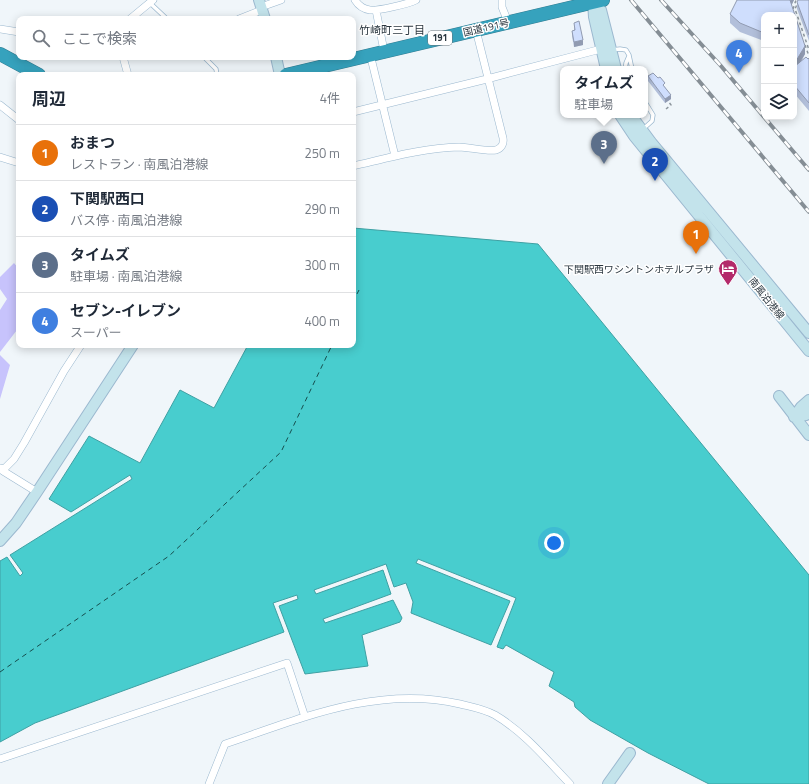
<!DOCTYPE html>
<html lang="ja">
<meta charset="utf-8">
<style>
body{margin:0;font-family:"Titillium Web","Noto Sans JP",sans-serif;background:#f6f6f7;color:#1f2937}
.controls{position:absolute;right:12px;top:12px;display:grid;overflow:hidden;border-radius:8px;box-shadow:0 2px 10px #0003}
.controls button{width:36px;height:36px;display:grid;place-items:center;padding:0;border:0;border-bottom:1px solid #e0e1e3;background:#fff;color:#1f2937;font:20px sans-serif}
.you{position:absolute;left:554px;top:543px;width:14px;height:14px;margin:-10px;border:3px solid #fff;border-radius:50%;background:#1a73e8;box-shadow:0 0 0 6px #1a73e833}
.badge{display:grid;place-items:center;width:26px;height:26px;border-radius:50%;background:#b32a6a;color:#fff;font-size:13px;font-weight:700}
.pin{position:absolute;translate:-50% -33px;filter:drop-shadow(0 1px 2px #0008)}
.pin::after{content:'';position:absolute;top:21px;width:14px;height:12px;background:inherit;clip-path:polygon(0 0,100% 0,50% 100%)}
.popup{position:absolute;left:560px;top:66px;width:88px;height:52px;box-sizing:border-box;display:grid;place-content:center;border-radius:8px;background:#fff;filter:drop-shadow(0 1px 3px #0005);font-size:13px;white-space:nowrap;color:#747a83}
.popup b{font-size:15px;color:#1f2937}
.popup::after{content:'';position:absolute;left:50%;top:100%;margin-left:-8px;border:8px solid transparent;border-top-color:#fff}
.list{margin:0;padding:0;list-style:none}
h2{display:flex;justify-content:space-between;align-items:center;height:52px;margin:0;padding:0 16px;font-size:17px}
h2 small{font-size:13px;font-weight:400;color:#747a83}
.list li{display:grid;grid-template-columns:26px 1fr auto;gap:12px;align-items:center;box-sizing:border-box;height:56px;padding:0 16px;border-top:1px solid #e0e1e3}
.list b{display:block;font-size:15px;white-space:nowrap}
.list p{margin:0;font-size:13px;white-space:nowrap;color:#747a83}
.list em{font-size:13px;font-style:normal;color:#747a83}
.icon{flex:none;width:22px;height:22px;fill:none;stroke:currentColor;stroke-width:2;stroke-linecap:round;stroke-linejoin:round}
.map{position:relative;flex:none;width:809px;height:784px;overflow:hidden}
.search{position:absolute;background:#fff;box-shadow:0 2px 10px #0003;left:16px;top:16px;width:340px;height:44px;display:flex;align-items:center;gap:10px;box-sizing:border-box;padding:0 14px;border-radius:8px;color:#747a83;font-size:15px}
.panel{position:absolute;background:#fff;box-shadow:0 2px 10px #0003;left:16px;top:72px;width:340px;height:276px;border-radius:8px}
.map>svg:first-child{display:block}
.green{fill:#c7c3fc}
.water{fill:#48cdce;stroke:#3fa0a3}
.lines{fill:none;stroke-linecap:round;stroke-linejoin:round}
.ferry{stroke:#164f4f;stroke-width:1;stroke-dasharray:5 4;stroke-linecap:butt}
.lane-casing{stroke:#9bb8cf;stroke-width:5}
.street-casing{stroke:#9bb8cf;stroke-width:8}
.secondary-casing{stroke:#9bb8cf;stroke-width:12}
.highway-casing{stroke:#327c91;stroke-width:14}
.path{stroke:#8d969d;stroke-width:1.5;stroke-dasharray:3 3;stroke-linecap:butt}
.lane{stroke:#fff;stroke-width:3.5}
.street{stroke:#fff;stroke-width:7}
.secondary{stroke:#c3e3eb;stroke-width:10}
.highway{stroke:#36a2bd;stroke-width:13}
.rail-casing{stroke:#858e95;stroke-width:4}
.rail{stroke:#fff;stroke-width:2.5;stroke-dasharray:8;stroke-linecap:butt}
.wall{fill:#b2bfda}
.shaded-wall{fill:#919bb1}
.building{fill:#cfdefd;stroke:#919bb1}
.labels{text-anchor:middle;stroke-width:3;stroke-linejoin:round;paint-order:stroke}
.shield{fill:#fff;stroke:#6a7279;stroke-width:1}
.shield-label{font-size:9px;font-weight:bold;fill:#2a363f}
.street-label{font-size:10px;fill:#2a363f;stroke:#fff}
.poi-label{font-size:10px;fill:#2a363f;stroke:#fff;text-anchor:end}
.neighbourhood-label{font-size:11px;fill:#2a363f;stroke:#fff}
</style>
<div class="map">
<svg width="809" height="784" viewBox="0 0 809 784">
<rect width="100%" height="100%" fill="#f0f6fa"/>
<path class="green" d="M14 263 19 269V330H17L0 352V310L7 299 0 289V277Z
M0 355 10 365 0 399Z"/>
<path class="water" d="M353 228 538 244 809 575V784H709L648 753 590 720 575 707 574 702 549 686 554 672 506 645 503 649 497 647 516 598 418 559 416 563 510 601 491 645 411 613 413 602 406 583 394 587 386 564 314 590 316 594 383 570 391 594 323 619 325 623 393 600 402 618 400 622 362 635 368 666 305 674 279 606 298 599 297 595 273 603 284 632 35 723 0 742V561L7 557 20 576 23 573 10 555 132 479 130 475 71 512 49 499 89 436 140 463 180 390 214 408 248 345H353Z"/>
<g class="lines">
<path class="ferry" d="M353 302 359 290
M0 672 169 556 281 452 332 345"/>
<defs>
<path id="lane" d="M150 3 167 19
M611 50 620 49 626 50 629 55 632 69
M204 57 216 69 217 75
M625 69 626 63 629 56
M642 130 652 121 653 115 645 102"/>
<path id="street" d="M355 0C358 5 363 9 370 10 378 11 408 4 416 0
M502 0V7L508 22
M261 7 281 0
M376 10 384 51
M130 19 153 0
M239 19 262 10
M0 29 19 32
M370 54 395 156
M123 57 128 75
M0 105 19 120
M353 112 487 79 601 49
M0 157 19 163
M353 166C388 158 423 148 459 147 469 147 487 152 496 150 502 148 504 143 503 138L476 30
M0 468 4 469 14 459 24 443 64 371 81 345
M3 471 37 492
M0 759 287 663 305 717
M209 784 225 744C302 718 378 685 460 704 472 707 484 709 495 715 524 732 547 760 570 784"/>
<path id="secondary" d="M259 0 265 19
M593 2 601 10 616 69
M593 2 594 17 606 69
M276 57 280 75
M620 115 634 136 809 351
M631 115 651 142 809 333
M779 396 809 435
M794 417 801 407 809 400
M794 417 806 415 809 412
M0 541 16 523 37 492 133 345
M608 784 630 753"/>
<path id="highway" d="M0 54 39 75
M286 75 603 0"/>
</defs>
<use href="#lane" class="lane-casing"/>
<use href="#street" class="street-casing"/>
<use href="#secondary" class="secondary-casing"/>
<use href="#highway" class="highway-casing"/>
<path class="path" d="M799 0 795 9 809 50
M793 9 796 0
M805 45 809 56
M666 109 671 105 667 99"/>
<use href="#lane" class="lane"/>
<use href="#street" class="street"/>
<use href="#secondary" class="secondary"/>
<use href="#highway" class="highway"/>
<defs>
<path id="rail" d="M631 0 809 212
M661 0 721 66 764 117
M764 117 809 170"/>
</defs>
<use href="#rail" class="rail-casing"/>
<use href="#rail" class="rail"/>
</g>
<path class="wall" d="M794 0 791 5 805 54 802 60 809 58V111L794 93V15H764V55L762 54V45L764 41 740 32 730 23V14Z
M809 0V41L797 9V2Z
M574 23 583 45 574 47 572 36V31H574Z
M648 76 665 87 671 99 665 103 648 81Z"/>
<path class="shaded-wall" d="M790 0H794L790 9Z
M583 40V45L574 47V42Z
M805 46V54L796 69V61Z
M671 95V99L665 103V99Z"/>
<path class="building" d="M737 0H790L805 46 796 61 794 60V15H764V33L740 23 730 14Z
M798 0H809V35L797 2Z
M579 21 583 40 574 42 572 31 575 30 574 23Z
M764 41V46L762 45Z
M806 57 808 59 809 58V103L794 85V67Z
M653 73 658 78 660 77 665 83 663 85 671 95 665 99 648 76Z"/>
<defs>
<symbol id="hotel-pin" viewBox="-11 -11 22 30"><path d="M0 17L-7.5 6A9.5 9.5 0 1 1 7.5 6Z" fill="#b32a6a" stroke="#fff"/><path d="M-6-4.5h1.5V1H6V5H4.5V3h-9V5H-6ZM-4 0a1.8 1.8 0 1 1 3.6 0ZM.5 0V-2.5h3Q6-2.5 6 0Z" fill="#fff"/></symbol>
</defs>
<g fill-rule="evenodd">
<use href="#hotel-pin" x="717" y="258" width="22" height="30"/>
</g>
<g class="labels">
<rect class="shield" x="428" y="31" width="24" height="14" rx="3"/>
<g class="shield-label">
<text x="440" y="41">191</text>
</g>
<g class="street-label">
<text transform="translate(486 27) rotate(-13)" y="4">国道191号</text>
<text transform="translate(767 298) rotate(51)" y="4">南風泊港線</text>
</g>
<g class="poi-label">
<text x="714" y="273">下関駅西ワシントンホテルプラザ</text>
</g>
<g class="neighbourhood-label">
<text x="392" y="34">竹崎町三丁目</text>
</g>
</g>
</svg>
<div class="controls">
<button>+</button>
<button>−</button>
<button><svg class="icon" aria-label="layers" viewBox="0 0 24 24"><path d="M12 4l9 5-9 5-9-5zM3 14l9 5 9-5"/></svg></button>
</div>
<div class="you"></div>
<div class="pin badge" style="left:696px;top:254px;background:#e8710a">1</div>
<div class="pin badge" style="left:655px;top:181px;background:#1a4fb4">2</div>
<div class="pin badge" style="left:604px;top:164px;background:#5c6f8a">3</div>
<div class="popup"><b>タイムズ</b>駐車場</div>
<div class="pin badge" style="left:739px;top:73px;background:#3f7fe0">4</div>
<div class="search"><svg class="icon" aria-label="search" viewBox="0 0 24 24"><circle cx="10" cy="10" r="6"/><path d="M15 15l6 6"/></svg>ここで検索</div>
<section class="panel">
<h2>周辺<small>4件</small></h2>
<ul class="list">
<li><span class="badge" style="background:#e8710a">1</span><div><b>おまつ</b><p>レストラン · 南風泊港線</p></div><em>250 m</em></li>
<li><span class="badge" style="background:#1a4fb4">2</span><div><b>下関駅西口</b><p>バス停 · 南風泊港線</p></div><em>290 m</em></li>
<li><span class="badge" style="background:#5c6f8a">3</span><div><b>タイムズ</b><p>駐車場 · 南風泊港線</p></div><em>300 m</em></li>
<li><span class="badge" style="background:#3f7fe0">4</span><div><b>セブン-イレブン</b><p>スーパー</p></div><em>400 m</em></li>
</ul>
</section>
</div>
